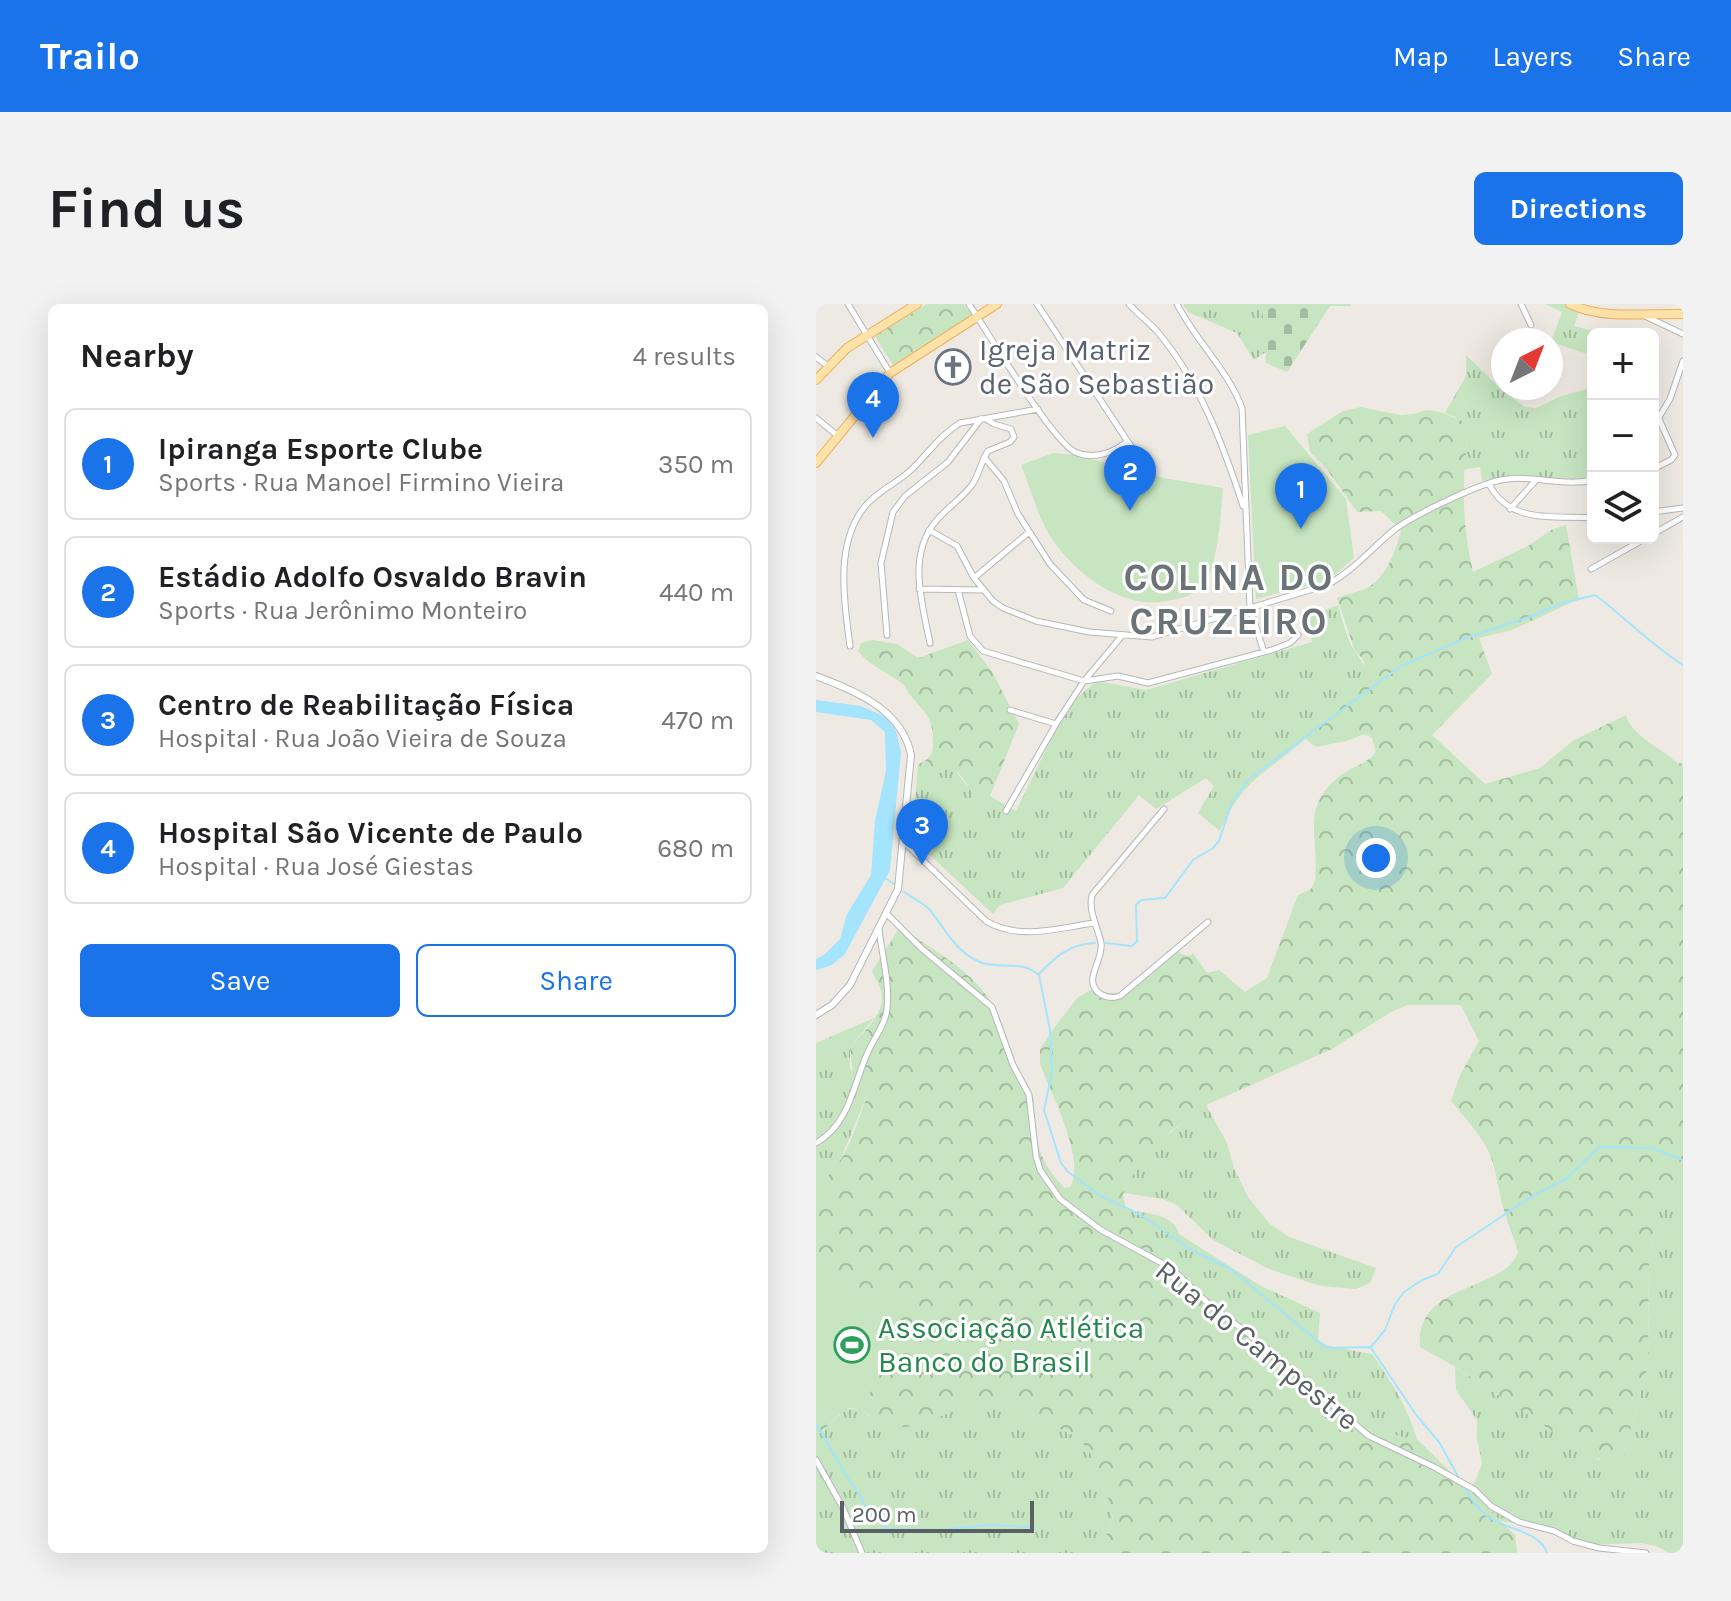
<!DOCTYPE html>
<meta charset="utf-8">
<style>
body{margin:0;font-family:Karla,sans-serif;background:#f2f2f2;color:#202124}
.controls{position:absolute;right:24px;top:24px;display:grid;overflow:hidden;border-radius:12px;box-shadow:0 8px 32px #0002}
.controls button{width:72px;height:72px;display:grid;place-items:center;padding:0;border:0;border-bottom:2px solid #e0e0e0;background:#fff;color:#202124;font:40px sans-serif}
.compass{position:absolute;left:675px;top:24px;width:72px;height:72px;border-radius:50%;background:#fff;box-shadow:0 8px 32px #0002;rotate:42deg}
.scale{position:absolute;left:24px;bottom:20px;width:194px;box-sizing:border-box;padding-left:8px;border:4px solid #5b6064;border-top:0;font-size:22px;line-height:28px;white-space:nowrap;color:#5b6064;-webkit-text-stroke:6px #fff;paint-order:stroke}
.you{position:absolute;left:560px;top:554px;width:28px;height:28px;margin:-20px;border:6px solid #fff;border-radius:50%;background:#1a73e8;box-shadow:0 0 0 12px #1a73e833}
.badge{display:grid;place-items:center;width:52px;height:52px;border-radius:50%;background:#1a73e8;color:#fff;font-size:26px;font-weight:700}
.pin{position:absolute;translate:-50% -66px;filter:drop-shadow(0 2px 4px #0008)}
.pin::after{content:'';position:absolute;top:42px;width:28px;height:24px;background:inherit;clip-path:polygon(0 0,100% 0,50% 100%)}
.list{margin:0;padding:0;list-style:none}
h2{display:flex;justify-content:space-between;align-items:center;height:104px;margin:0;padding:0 32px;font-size:34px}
h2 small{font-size:26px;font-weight:400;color:#757577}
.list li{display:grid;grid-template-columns:52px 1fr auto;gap:24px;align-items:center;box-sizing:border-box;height:112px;margin:0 16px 16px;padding:0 16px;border:2px solid #e0e0e0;border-radius:12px}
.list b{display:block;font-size:30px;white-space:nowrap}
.list p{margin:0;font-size:26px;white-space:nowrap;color:#757577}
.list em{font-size:26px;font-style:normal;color:#757577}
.actions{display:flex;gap:16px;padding:24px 32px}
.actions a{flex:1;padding:18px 0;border:2px solid #1a73e8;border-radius:12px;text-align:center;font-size:28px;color:#1a73e8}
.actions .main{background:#1a73e8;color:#fff}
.icon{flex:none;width:44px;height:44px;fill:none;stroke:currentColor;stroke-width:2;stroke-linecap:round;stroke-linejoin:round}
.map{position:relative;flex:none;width:867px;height:1249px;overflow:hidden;border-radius:12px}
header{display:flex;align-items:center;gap:48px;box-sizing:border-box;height:112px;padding:0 40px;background:#1a73e8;color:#fff}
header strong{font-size:38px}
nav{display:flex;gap:44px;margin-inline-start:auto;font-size:28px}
.intro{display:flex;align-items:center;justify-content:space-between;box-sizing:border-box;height:192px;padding:0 48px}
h1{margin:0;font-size:56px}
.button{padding:20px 36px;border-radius:12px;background:#1a73e8;color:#fff;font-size:28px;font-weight:700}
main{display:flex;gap:48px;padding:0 48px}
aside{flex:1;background:#fff;border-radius:12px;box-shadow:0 8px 32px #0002}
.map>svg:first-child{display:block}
.grass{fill:url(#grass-tufts)}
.forest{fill:url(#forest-crowns)}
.cemetery{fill:url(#cemetery-stones)}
.pitch{fill:#c6e5c0}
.water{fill:#a4e4fd}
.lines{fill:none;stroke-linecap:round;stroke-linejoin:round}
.stream{stroke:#a4e4fd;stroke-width:2}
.minor-casing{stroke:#b4b7ba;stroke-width:7}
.tertiary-casing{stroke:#b4b7ba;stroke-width:8}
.primary-casing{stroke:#eeaf5c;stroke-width:10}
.minor{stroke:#fff;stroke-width:5}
.tertiary{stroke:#fff;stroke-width:6}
.primary{stroke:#fde3a9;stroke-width:8}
.labels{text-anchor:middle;stroke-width:6;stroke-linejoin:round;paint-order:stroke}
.worship-label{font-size:30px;fill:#5b616d;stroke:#fff;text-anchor:start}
.leisure-label{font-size:30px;fill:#27864d;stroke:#fff;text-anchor:start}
.street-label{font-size:30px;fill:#5b6064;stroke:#fff}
.district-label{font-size:38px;font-weight:bold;letter-spacing:2px;fill:#6c7376;stroke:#fff}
</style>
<header>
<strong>Trailo</strong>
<nav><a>Map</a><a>Layers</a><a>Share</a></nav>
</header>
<div class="intro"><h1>Find us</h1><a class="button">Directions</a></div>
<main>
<aside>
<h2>Nearby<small>4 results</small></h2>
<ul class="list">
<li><span class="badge">1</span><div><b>Ipiranga Esporte Clube</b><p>Sports · Rua Manoel Firmino Vieira</p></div><em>350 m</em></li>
<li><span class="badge">2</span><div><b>Estádio Adolfo Osvaldo Bravin</b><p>Sports · Rua Jerônimo Monteiro</p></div><em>440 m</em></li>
<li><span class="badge">3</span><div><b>Centro de Reabilitação Física</b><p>Hospital · Rua João Vieira de Souza</p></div><em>470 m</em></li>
<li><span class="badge">4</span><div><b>Hospital São Vicente de Paulo</b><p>Hospital · Rua José Giestas</p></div><em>680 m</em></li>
</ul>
<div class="actions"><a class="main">Save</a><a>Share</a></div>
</aside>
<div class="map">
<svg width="867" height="1249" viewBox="0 0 867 1249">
<defs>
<pattern id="grass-tufts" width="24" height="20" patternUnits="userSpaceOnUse" patternTransform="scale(2)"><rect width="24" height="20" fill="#c6e5c0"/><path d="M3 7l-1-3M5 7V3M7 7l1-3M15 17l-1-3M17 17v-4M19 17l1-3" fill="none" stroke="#a4bda0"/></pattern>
<pattern id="forest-crowns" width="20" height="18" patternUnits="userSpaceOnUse" patternTransform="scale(2)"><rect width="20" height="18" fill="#c6e5c0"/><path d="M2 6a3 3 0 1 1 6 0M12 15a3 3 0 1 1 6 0" fill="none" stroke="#a4bda0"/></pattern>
<pattern id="cemetery-stones" width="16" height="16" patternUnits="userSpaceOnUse" patternTransform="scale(2)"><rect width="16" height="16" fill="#c6e5c0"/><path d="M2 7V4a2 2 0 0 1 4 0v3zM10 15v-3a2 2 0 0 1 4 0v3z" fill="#a4bda0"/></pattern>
</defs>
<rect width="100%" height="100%" fill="#eeeae3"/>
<path class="grass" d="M367 0H446L451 47 438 56 421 29 372 8Z
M729 0H752L764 5 758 22 788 30H777V52L735 38 746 8Z
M650 51 688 88 709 103 720 104 743 93 777 83V173C740 179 703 166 666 177L664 163 647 166 651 138 640 113 629 109 650 72Z
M522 301C527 316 530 334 538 346 549 363 557 368 544 388 525 404 506 421 487 437 448 471 427 475 404 527L382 509 398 482 390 474 340 505 323 491 247 584 184 601 177 610 103 541 97 523 101 472 126 468 131 462 137 464 164 498 174 492 200 507 241 423 262 393 277 380 286 378 330 386 496 338 493 312Z
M58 714 34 743V763L42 781 51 791 21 864 13 874 0 882V739Z
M390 801 411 839 418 864 432 893 454 920 473 933 560 964 554 979 540 985 505 982 453 965 397 936 361 901 347 895 308 889C322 851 359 824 390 801Z
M867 874V1249H853L840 1242 824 1239 770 1241 756 1236 745 1227 730 1223 684 1217 651 1184 659 1178 666 1160 661 1135V1116L640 1086 639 1063 783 1156 807 1154 832 1061 833 950 840 916 849 894Z
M310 906C328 909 358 909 363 930L443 981 504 1009 502 1036 513 1042 556 1050C575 1077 592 1103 601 1136L495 1113 468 1057 370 965 320 930 313 919Z
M177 1092 263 1134 276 1152 285 1168 297 1214 284 1249H0V1127L4 1129 30 1105 43 1104 53 1112Z"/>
<path class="forest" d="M111 0H148L156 11 77 61 59 32Z
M545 103 584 111 599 110 610 106 625 108 653 120C646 171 645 218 657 268L712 242 735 226 750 221 763 295 696 326 663 334 676 370 616 431 669 480 724 464 758 436 810 411C815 431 846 445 860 458L867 460V874L849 894 840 916 833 950 832 1061 807 1154C791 1162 777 1153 763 1145L640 1063 604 1043C599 977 689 988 702 948 697 931 689 913 685 895 680 874 679 855 666 836 657 822 645 809 635 797L644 771 663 737 645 701H592L575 708 516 745 390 801 355 827 327 857 313 877 307 891 313 919 320 930 370 965 468 1057 495 1113 602 1136 699 1231 701 1249H284L297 1214 285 1168 276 1152 263 1134 177 1092C160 1098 102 1123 88 1123 71 1122 55 1114 43 1104H30L4 1129 0 1127V882C30 862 39 824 51 792L37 774 34 743C46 729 67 712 66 692 66 685 59 674 56 667L84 623C113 643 150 663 171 692 187 713 193 742 202 766 206 777 214 783 217 793 219 801 217 810 218 818 219 843 230 866 249 884L254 883C271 857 234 787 224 760V745L238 724 261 694 280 683 291 689H305L358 644 365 650 374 652 377 649 391 669 403 666 429 688 451 674 482 591 495 585 499 576C504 533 483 504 524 472 536 462 550 461 560 448L556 434 549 430 530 437 500 443 490 435 501 417 538 393 551 373 547 355 539 347 521 294C530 290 538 289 546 286 568 279 581 246 585 226L565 207 541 208 510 164 494 148 491 130 527 107Z
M56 336 81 340 102 354 152 336 177 369 203 420 174 492 164 498 159 497C153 483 146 468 132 462L120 472H101L102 460C114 456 118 449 117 436 117 413 108 408 95 392 91 387 89 381 83 377 68 367 53 361 42 347L45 339Z"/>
<path class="cemetery" d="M446 0H535V2H514L471 68 450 59Z"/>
<path class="pitch" d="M469 122 530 195 538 254 513 276 440 295 432 131Z
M237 149 260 151 348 174 407 184C405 206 402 264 388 280 377 294 359 296 343 298 300 302 255 266 233 230 221 210 214 183 205 161Z
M0 968 86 998 60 1084 0 1127Z"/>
<path class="water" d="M0 396 45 402 70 413 80 427 85 448 74 566 29 650 16 661 0 666V655L8 651 24 635 31 610 55 571 59 517 70 467 69 428 55 416 0 408Z"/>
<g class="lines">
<path class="stream" d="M69 574 78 580
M88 588C96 594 106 598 113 605 130 625 139 648 164 658 183 666 205 655 223 671L234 726 236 768 228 806 245 859 251 867 283 891 325 911 374 945 416 966 510 1044 555 1043 569 1026 579 1000 588 988 606 976 622 970 640 943 710 896 751 874 783 843 836 844 867 856
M290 639 316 642 321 637 320 601 325 596 349 594 377 556 397 544 403 537 416 498 432 476 585 362 650 334 713 313 743 300 779 291C809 313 835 341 867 361
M223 670C240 652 254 640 279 639
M555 1044 601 1112 623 1138 643 1174
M0 1119 29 1170 44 1191 50 1205 71 1225 123 1226 174 1221 219 1223
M648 1183C655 1194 662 1206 673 1213 691 1226 724 1227 731 1249"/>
<defs>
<path id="minor" d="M32 0 74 69
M153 0C171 27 236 137 259 148 277 156 296 149 311 138
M221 0 324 156
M313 0C321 9 331 17 340 26 383 76 407 140 427 202
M361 0C379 36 412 66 426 104L434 304 448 348
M705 0 715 21
M829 12 867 30
M0 53 12 62
M0 114 22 132
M837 123 854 95 867 57
M168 153 188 177 202 210 234 260 268 296 295 307
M837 165 855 156 859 151 843 115
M673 180C694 221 738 211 777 214
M694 205 720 176
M837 208 867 204
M113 226 141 242 158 274 177 297 187 304 220 317 273 328 336 333 511 281C537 267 556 244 578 226 596 212 662 180 685 176 715 170 746 183 777 176
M837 230 867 213
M775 265 830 234
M158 274 212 229
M103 285 167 286
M142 286 154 332 167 347 268 377 302 372 332 379 456 346 474 339 482 331
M71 331 65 259 77 208 89 192 132 158 165 115
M114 339C106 299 91 251 120 217 131 204 146 194 156 181 163 171 165 157 172 147L194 138 198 133 195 125 178 120 170 115
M34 342C28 297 18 237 51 200 64 186 81 179 95 166 111 151 124 131 144 119L222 105
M194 406 240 420
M348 505 276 591C272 608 282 623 285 639 288 657 264 678 286 691 292 694 298 694 304 692L392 618
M190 507 240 420 268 377 305 333
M88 538 170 617C203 637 242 624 278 619
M71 610 105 644 176 703 197 761 213 791 220 852 224 866 244 895 285 926 355 964 398 1005 436 1032 553 1132 618 1163 659 1186 675 1202 703 1218 738 1227 757 1237 783 1244 830 1249
M0 839C33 821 37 782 51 750 57 735 69 722 71 705 74 680 66 651 63 625
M0 1156 27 1204 46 1249"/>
<path id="tertiary" d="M0 372C39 387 86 405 95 451L82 585 34 681 16 701 0 711"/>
<path id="primary" d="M754 0C786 16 832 9 867 10
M0 76 31 44 101 0
M0 159 74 69 181 0"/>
</defs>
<use href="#minor" class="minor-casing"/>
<use href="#tertiary" class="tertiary-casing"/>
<use href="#primary" class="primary-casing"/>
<use href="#minor" class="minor"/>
<use href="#tertiary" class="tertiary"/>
<use href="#primary" class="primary"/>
</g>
<defs>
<symbol id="church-ring" viewBox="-11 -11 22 22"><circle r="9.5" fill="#fff" stroke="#6b7280" stroke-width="1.5"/><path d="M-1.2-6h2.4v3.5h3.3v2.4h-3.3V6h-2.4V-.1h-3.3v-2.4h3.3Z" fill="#6b7280"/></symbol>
<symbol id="stadium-ring" viewBox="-11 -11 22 22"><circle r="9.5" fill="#fff" stroke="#2e9e5b" stroke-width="1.5"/><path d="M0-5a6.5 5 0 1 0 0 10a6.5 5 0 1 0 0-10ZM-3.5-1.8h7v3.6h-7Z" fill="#2e9e5b"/></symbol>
</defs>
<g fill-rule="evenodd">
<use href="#church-ring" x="117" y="43" width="40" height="40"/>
<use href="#stadium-ring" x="16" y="1021" width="40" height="40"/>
</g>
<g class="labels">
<g class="worship-label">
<text x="163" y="56">Igreja Matriz<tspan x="163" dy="34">de São Sebastião</tspan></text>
</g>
<g class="leisure-label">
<text x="62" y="1034">Associação Atlética<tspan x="62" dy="34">Banco do Brasil</tspan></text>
</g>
<g class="street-label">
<text transform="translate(441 1041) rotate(39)" y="10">Rua do Campestre</text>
</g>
<g class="district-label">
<text x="413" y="286">COLINA DO<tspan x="413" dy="44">CRUZEIRO</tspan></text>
</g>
</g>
</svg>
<div class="controls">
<button>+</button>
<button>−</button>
<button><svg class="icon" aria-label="layers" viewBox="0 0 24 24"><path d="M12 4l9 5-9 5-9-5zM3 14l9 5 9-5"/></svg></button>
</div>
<svg class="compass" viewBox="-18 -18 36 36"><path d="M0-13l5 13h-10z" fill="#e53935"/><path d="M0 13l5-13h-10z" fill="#757577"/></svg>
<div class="scale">200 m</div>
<div class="you"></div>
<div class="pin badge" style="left:485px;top:225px">1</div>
<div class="pin badge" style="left:314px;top:207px">2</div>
<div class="pin badge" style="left:106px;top:561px">3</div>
<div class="pin badge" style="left:57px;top:134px">4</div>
</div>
</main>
